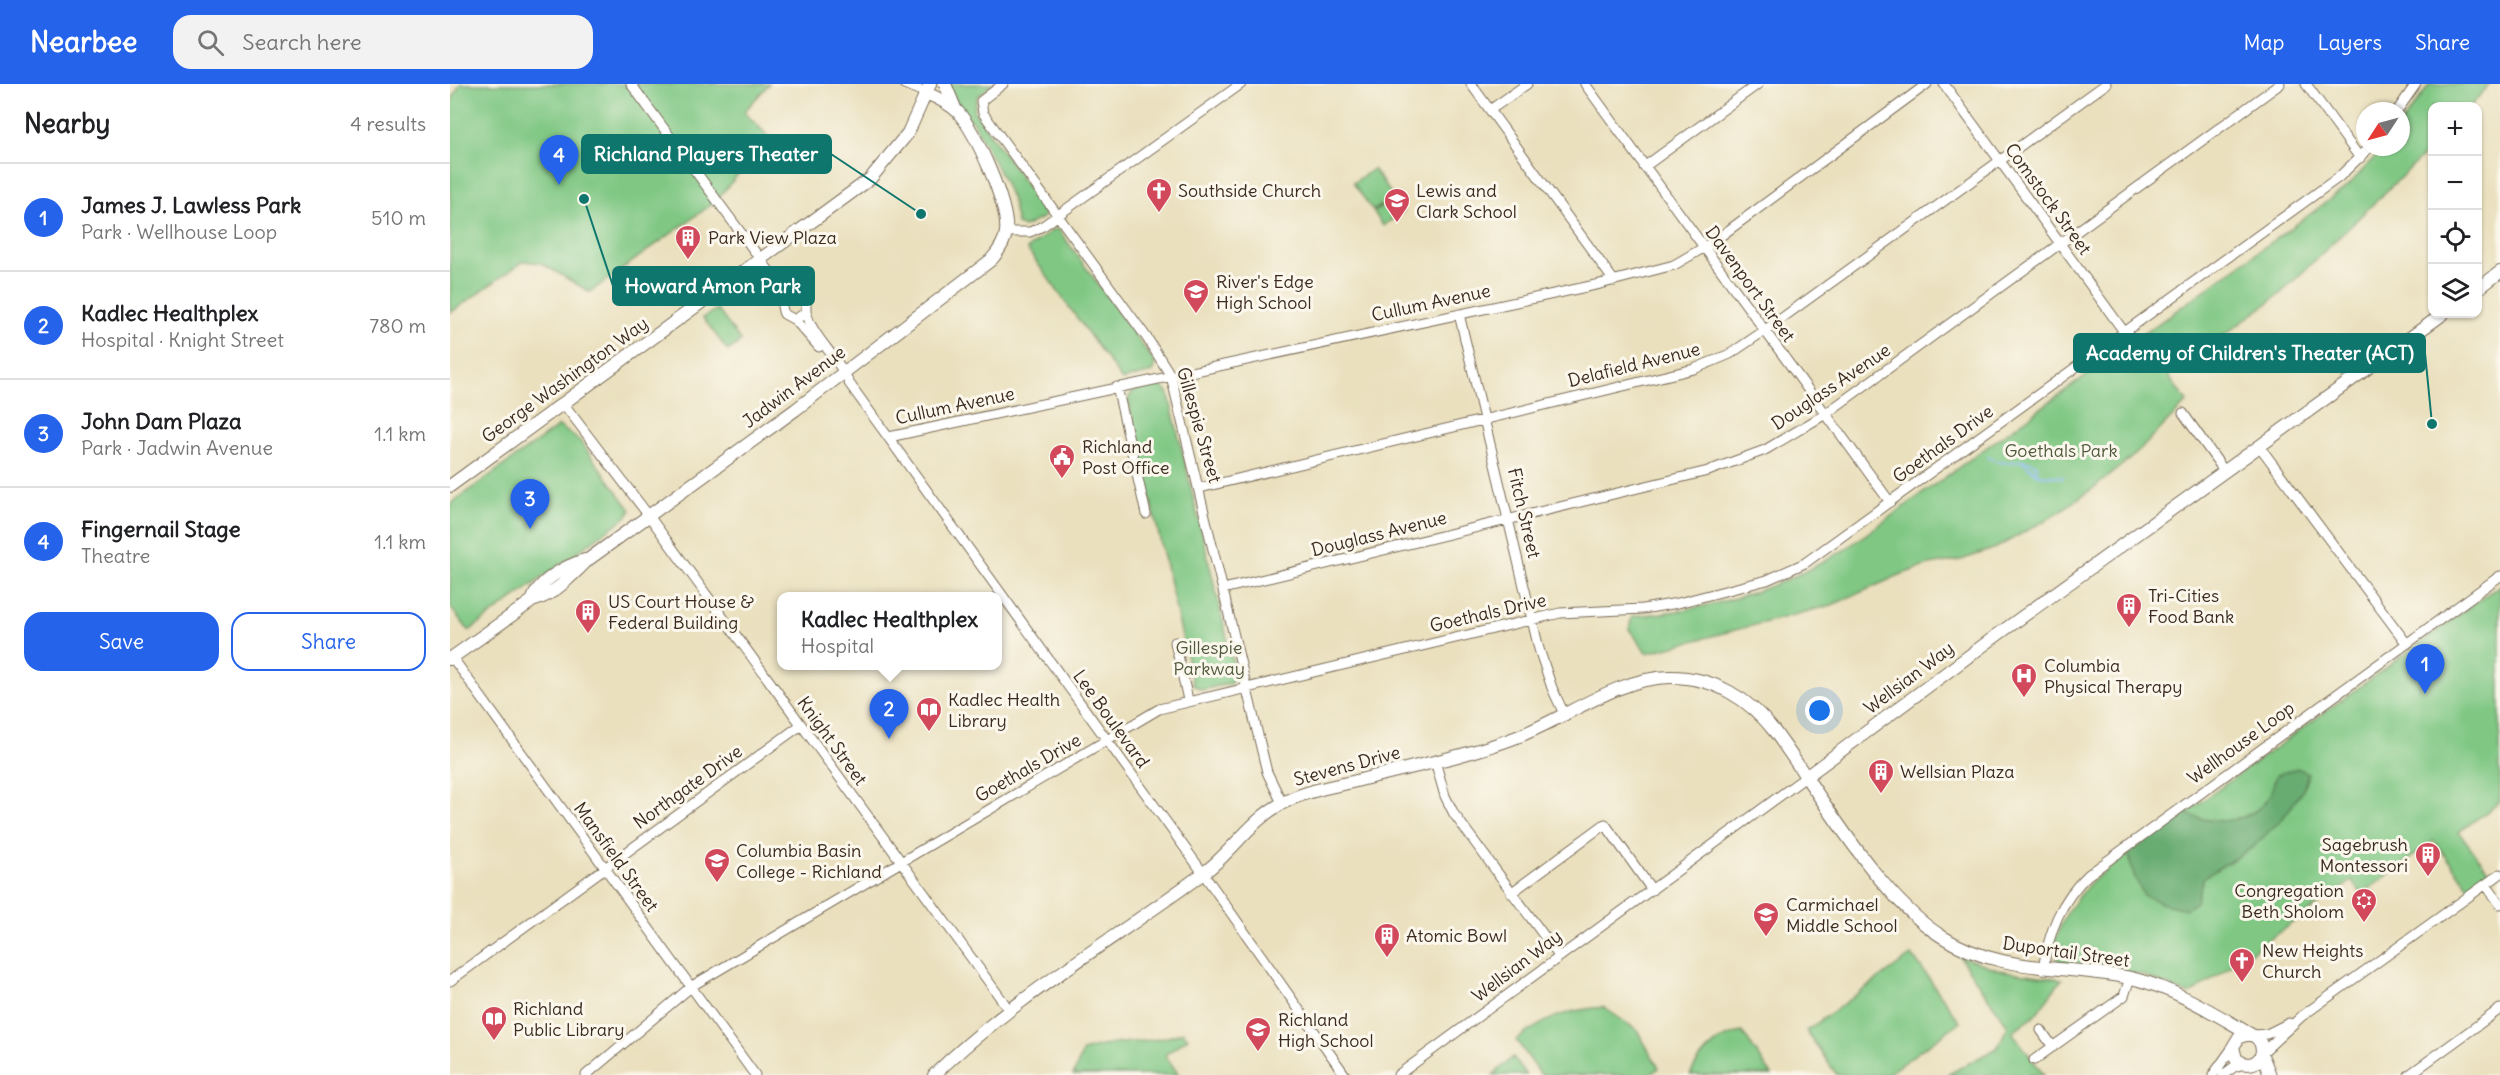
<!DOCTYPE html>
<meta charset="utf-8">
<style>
body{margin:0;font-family:Delius,sans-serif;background:#f2f2f2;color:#202124}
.controls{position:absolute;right:18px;top:18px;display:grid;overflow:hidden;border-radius:12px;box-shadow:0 2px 4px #0004}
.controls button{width:54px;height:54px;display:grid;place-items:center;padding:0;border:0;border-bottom:2px solid #e0e0e0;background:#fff;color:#202124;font:30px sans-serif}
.compass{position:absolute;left:1906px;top:18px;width:54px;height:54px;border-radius:50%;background:#fff;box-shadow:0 2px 4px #0004;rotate:234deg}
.you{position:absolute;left:1370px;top:627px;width:21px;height:21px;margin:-15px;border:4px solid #fff;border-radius:50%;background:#1a73e8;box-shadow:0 0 0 9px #1a73e833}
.badge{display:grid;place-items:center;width:39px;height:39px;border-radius:50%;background:#2563eb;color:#fff;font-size:20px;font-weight:700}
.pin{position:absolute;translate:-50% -50px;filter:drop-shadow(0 2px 3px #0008)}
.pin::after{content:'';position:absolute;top:32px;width:21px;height:18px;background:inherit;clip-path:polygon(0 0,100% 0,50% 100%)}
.popup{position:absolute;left:327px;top:508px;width:225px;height:78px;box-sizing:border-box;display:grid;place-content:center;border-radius:12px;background:#fff;filter:drop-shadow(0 2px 4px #0005);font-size:20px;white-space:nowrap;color:#757577}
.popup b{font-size:22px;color:#202124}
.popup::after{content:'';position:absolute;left:50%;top:100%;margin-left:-12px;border:12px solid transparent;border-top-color:#fff}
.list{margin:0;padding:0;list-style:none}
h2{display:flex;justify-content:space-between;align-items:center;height:78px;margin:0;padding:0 24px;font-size:26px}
h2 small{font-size:20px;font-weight:400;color:#757577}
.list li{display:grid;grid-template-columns:39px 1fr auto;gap:18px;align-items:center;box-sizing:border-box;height:108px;padding:0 24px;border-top:2px solid #e0e0e0}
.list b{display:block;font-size:22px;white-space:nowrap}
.list p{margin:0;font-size:20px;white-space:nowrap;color:#757577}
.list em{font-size:20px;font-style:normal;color:#757577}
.actions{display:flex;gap:12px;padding:18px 24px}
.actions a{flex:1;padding:14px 0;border:2px solid #2563eb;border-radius:18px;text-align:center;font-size:21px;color:#2563eb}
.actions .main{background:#2563eb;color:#fff}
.icon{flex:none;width:33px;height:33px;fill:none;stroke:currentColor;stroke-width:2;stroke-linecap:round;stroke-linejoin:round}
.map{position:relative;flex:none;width:2050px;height:991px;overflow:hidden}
header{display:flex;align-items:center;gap:36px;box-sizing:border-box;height:84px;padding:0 30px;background:#2563eb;color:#fff}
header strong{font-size:28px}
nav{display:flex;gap:33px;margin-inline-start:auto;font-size:21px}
.search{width:420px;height:54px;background:#f2f2f2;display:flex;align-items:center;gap:15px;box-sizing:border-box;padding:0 21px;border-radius:18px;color:#757577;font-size:22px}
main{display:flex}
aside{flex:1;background:#fff}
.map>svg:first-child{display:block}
.green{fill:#7fc783;stroke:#5d7850;stroke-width:1.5}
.forest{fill:#67ac71;stroke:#516b48;stroke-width:1.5}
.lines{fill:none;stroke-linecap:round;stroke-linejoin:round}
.stream{stroke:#87b7f3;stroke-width:2}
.minor-casing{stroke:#786a56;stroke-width:11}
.major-casing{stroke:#786a56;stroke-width:14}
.minor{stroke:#fff;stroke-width:9}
.major{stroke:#fff;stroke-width:12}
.labels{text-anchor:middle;stroke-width:6;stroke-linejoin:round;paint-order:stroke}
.poi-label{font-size:18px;fill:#3b2a1e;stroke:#fbf7ec;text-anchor:start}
.street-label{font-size:18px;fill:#3b2a1e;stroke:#fbf7ec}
.park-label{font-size:18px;fill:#4f593c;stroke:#fbf7ec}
.leader{fill:none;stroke:#0f766e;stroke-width:2}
.callout-dot{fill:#0f766e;stroke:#fbf7ec;stroke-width:2}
.callout{fill:#0f766e;stroke:#0f766e;stroke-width:2}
.callout-label{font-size:20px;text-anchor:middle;font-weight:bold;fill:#fff}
</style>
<header>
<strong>Nearbee</strong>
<div class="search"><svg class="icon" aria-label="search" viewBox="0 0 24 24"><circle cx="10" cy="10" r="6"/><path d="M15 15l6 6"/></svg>Search here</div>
<nav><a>Map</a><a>Layers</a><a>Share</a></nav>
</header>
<main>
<aside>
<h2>Nearby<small>4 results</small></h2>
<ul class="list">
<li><span class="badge">1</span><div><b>James J. Lawless Park</b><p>Park · Wellhouse Loop</p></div><em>510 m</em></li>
<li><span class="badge">2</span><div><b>Kadlec Healthplex</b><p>Hospital · Knight Street</p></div><em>780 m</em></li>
<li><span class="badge">3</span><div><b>John Dam Plaza</b><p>Park · Jadwin Avenue</p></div><em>1.1 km</em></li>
<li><span class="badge">4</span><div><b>Fingernail Stage</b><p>Theatre</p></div><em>1.1 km</em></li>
</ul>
<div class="actions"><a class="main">Save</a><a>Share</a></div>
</aside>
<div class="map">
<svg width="2050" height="991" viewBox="0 0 2050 991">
<rect width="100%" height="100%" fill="#fbf7ec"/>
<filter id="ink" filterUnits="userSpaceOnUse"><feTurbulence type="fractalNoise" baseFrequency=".0167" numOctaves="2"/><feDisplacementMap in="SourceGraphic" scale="12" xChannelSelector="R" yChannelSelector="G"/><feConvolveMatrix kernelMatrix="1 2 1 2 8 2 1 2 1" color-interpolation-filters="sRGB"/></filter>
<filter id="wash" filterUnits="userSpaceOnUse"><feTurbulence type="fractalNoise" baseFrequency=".008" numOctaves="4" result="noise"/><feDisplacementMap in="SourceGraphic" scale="24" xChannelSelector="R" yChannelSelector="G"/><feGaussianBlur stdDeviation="1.35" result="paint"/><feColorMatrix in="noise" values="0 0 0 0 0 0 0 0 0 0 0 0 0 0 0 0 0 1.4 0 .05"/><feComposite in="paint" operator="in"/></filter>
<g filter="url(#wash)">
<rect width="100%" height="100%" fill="#eae0be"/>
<path class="green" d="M10 0H319L294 28 319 53 265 118 140 208 91 179 74 177 0 229V20Z
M498 0H543L527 13 524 27 594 126V133L574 143 567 140 562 116 553 95 524 40 502 13Z
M1980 0H2040L2021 22H1982V63L1829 211 1718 292 1737 318 1687 369 1645 403 1603 432 1546 464 1511 476 1479 481 1452 490 1382 521 1197 569 1179 545 1182 532C1258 527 1329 506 1394 466L1863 128 1899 101 1934 63H1951V40Z
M923 85 943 112 923 127 903 99Z
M944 114 954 127 933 142 924 128Z
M604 145 609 146 705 279 703 288 672 296 577 165Z
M267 225 291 257 278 267 253 234Z
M709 301 718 308 786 591 781 599 752 606 743 601 678 315 683 307Z
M109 342 130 357 181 426 177 432 19 547 0 523V420Z
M2050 501V718L2009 748 2040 789 2019 803 1984 757 1912 810 1902 797 1740 911 1692 891 1609 877 1603 866C1609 836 1624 814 1646 794Z
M1462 871 1510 938 1436 991H1387L1356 947Z
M1509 872 1554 887 1612 895 1586 930 1562 948 1594 991H1497L1547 964 1558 942Z
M1153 923 1187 946 1209 984 1199 991H1091L1066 956C1097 934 1115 926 1153 923Z
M733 948 738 954 715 971 729 991H623L633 967C665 955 702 961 733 948Z
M1292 948 1322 991H1240C1250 970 1268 952 1292 948Z
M1063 973 1076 991H1043Z"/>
<path class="forest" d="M1847 684 1858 689 1853 706 1833 734 1803 763 1753 794 1746 818 1736 825 1714 820 1693 811 1681 784 1679 769 1735 729C1762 741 1799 741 1818 714 1822 708 1824 698 1826 691Z"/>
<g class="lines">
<path class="stream" d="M1538 373C1562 387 1567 369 1587 381L1586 388 1589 391 1613 393
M1572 377 1587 390"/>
</g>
</g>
<g filter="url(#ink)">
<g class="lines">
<defs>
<path id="minor" d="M181 0 328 199C335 210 329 219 334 230L345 236 356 228V218L351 212 343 210 333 217
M454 0 476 9
M553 0 531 17 533 29 697 254 721 292 817 688 832 719
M1021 0 1164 197
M1135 0 1440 418
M1494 0 1675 249
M1856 0 1910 74
M1040 26 1077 0
M1947 27 1966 0
M1194 83 1308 0
M556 148H580L593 142 791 0
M356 228C363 255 389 273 399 299L753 789 895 991
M1009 230 1089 565 1102 604 1115 632
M345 236 369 263
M667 303 696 430
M113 319 199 432 560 927
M1733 329 1775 388
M439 353 1150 200 1224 181 1260 160 1477 0
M1810 363 1957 560
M750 404 1244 285 1280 270 1314 247 1656 0
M773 505 1258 387 1315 366 1374 331 1830 0
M725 558 738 616
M2 573 305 991
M985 677 995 712 1004 730 1109 872
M2036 801 2050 820
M1061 809 1155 740 1202 806
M1593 885C1599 848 1610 817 1638 791L2050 492
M0 897 351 641
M1591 946 1603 963
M1803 951 1817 950 1839 939
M1813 968 1852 932 2050 790
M1584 976 1674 912 1680 894
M136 991 242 902 709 625 1110 529 1193 525 1228 519 1317 496 1355 479 1889 93 1920 63
M948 991 1357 692
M1763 991 1783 963
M1773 991 1784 983 1795 980
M1959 991 2050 925"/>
<path id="major" d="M495 0 505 24
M2028 205 2050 188
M0 402 420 95 458 49 480 0
M82 517C88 497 115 482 135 476
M0 575 82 517C105 511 122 491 139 475L345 326 541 176C548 168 555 158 556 148 559 121 526 49 508 28 499 19 488 14 476 9
M1357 692 1550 549 1993 230
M1812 971 1820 991
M484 991C564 913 665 855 755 788 782 768 801 736 831 720 854 707 881 703 906 697 960 683 1015 673 1067 653 1116 634 1169 593 1221 593 1264 593 1300 615 1325 648 1371 711 1427 811 1491 852 1551 891 1618 880 1685 895 1729 906 1768 932 1807 954 1821 970 1803 989 1786 975L1783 963 1789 953 1800 950"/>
</defs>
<use href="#minor" class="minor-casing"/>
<use href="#major" class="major-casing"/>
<use href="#minor" class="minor"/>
<use href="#major" class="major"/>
</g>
</g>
<defs>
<symbol id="church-pin" viewBox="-11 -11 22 30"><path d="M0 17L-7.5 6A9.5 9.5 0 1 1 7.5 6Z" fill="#d1495b" stroke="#fbf7ec"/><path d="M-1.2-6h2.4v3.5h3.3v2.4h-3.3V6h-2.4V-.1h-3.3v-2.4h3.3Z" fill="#fff"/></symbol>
<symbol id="school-pin" viewBox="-11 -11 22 30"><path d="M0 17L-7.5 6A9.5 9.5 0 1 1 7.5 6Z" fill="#d1495b" stroke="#fbf7ec"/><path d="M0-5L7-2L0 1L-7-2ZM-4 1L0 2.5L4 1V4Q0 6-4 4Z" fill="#fff"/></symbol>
<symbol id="building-pin" viewBox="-11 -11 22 30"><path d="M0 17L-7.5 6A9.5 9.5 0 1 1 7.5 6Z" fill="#d1495b" stroke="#fbf7ec"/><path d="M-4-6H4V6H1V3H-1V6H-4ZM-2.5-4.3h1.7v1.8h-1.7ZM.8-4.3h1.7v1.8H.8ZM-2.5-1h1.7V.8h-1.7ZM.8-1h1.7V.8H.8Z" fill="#fff"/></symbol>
<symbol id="civic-pin" viewBox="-11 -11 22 30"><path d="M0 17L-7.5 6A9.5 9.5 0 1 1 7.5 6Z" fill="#d1495b" stroke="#fbf7ec"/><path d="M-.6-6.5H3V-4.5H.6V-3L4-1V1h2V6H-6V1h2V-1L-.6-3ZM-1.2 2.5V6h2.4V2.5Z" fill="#fff"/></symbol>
<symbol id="hospital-pin" viewBox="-11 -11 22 30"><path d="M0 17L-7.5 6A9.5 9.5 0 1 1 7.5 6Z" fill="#d1495b" stroke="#fbf7ec"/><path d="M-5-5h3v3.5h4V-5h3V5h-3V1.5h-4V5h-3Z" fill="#fff"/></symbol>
<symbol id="library-pin" viewBox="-11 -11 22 30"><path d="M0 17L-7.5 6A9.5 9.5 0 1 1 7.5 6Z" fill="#d1495b" stroke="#fbf7ec"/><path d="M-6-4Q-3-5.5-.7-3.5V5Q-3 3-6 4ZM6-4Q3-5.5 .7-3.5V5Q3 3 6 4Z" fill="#fff"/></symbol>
<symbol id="university-pin" viewBox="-11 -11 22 30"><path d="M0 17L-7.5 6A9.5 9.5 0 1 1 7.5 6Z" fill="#d1495b" stroke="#fbf7ec"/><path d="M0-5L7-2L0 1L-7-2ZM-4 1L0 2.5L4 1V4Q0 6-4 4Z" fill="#fff"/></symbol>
<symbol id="synagogue-pin" viewBox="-11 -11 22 30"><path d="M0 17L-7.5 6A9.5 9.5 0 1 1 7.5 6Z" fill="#d1495b" stroke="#fbf7ec"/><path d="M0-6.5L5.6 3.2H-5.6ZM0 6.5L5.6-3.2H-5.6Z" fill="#fff"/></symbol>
</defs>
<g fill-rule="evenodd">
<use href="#church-pin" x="694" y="92" width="30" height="40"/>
<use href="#school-pin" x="932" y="102" width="30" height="40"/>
<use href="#building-pin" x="223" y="139" width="30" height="40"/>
<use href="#school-pin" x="731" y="193" width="30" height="40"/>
<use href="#civic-pin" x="597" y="358" width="30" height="40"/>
<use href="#building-pin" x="1664" y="507" width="30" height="40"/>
<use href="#building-pin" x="123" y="513" width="30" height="40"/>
<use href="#hospital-pin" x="1559" y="577" width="30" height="40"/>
<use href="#library-pin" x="464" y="611" width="30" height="40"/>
<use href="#building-pin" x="1416" y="673" width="30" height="40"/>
<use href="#building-pin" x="1963" y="756" width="30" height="40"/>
<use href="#university-pin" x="252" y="762" width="30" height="40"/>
<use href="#synagogue-pin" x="1899" y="802" width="30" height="40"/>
<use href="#school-pin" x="1301" y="816" width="30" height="40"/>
<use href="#building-pin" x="922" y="837" width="30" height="40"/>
<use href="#church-pin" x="1777" y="862" width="30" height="40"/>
<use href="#library-pin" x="29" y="920" width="30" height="40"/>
<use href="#school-pin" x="793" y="931" width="30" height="40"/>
</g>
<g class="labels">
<g class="poi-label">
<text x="728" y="113">Southside Church</text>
<text x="966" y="113">Lewis and<tspan x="966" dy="21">Clark School</tspan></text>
<text x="258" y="160">Park View Plaza</text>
<text x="766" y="204">River's Edge<tspan x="766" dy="21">High School</tspan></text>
<text x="632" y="369">Richland<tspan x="632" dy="21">Post Office</tspan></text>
<text x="1698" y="518">Tri-Cities<tspan x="1698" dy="21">Food Bank</tspan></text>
<text x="158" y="524">US Court House &amp;<tspan x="158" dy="21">Federal Building</tspan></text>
<text x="1594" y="588">Columbia<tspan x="1594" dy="21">Physical Therapy</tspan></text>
<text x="498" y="622">Kadlec Health<tspan x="498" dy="21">Library</tspan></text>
<text x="1450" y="694">Wellsian Plaza</text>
<text x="1958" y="767" text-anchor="end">Sagebrush<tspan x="1958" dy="21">Montessori</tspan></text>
<text x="286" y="773">Columbia Basin<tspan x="286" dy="21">College - Richland</tspan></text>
<text x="1894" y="813" text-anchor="end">Congregation<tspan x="1894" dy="21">Beth Sholom</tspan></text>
<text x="1336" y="827">Carmichael<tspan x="1336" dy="21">Middle School</tspan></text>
<text x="956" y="858">Atomic Bowl</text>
<text x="1812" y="873">New Heights<tspan x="1812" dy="21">Church</tspan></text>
<text x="63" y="931">Richland<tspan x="63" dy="21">Public Library</tspan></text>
<text x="828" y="942">Richland<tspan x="828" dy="21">High School</tspan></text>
</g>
<g class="street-label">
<text transform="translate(1598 115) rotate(54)" y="6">Comstock Street</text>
<text transform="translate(1300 200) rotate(54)" y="6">Davenport Street</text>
<text transform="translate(981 219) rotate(-12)" y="6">Cullum Avenue</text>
<text transform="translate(1184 281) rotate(-14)" y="6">Delafield Avenue</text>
<text transform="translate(115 296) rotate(-36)" y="6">George Washington Way</text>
<text transform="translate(344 303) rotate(-37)" y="6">Jadwin Avenue</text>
<text transform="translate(1381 303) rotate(-34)" y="6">Douglass Avenue</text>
<text transform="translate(505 322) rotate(-12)" y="6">Cullum Avenue</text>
<text transform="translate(749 341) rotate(74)" y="6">Gillespie Street</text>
<text transform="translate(1493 360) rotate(-36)" y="6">Goethals Drive</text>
<text transform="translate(1074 429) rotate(77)" y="6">Fitch Street</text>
<text transform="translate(929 450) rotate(-14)" y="6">Douglass Avenue</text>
<text transform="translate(1038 529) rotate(-13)" y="6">Goethals Drive</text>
<text transform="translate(1459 594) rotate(-37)" y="6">Wellsian Way</text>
<text transform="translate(661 635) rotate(54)" y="6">Lee Boulevard</text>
<text transform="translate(382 657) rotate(54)" y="6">Knight Street</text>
<text transform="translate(1791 659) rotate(-36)" y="6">Wellhouse Loop</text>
<text transform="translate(897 682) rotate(-15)" y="6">Stevens Drive</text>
<text transform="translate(578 684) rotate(-30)" y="6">Goethals Drive</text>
<text transform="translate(238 703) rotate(-36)" y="6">Northgate Drive</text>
<text transform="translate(166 773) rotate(54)" y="6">Mansfield Street</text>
<text transform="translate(1616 868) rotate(8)" y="6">Duportail Street</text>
<text transform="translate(1067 882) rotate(-37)" y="6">Wellsian Way</text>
</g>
<g class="park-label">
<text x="1611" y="373">Goethals Park</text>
<text x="759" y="570">Gillespie<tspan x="759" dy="21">Parkway</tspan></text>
</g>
</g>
<path class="leader" d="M471 130L381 70M134 115L163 202M1982 340L1975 269"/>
<g class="callout-dot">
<circle cx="471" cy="130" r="6"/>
<circle cx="134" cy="115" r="6"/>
<circle cx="1982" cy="340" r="6"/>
</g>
<g class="callout">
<rect x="132" y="51" width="249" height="38" rx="6"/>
<rect x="163" y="183" width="201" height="38" rx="6"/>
<rect x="1624" y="250" width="351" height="38" rx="6"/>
</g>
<g class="callout-label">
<text x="256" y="77">Richland Players Theater</text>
<text x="263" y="209">Howard Amon Park</text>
<text x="1800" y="276">Academy of Children's Theater (ACT)</text>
</g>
</svg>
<div class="controls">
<button>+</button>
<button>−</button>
<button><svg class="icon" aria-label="locate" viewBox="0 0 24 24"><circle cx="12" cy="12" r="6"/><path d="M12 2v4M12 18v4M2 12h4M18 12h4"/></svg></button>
<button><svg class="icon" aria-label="layers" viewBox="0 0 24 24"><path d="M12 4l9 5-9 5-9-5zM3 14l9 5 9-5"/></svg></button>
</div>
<svg class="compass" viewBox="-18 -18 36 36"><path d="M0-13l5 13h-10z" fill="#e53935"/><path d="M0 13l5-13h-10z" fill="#757577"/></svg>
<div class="you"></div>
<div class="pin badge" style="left:1975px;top:610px">1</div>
<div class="pin badge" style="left:439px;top:655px">2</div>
<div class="popup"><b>Kadlec Healthplex</b>Hospital</div>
<div class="pin badge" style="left:80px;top:445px">3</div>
<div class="pin badge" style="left:109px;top:101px">4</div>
</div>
</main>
